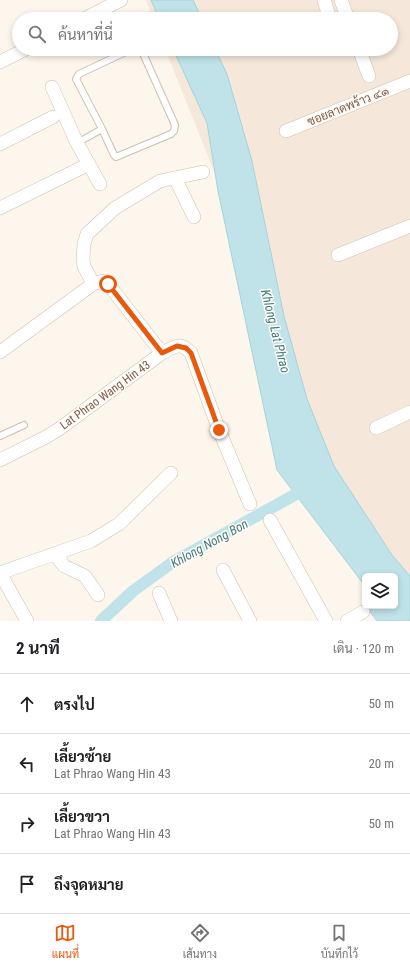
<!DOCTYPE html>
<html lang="th">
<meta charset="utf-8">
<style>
body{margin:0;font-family:"Roboto Condensed",Sarabun,sans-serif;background:#f2f2f2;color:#202124}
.controls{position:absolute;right:12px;bottom:12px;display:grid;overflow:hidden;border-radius:6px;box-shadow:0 2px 6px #0003}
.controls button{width:36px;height:36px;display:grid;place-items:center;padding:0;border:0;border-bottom:1px solid #e0e0e0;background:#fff;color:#202124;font:20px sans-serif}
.stop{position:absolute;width:12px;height:12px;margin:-9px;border:3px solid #ea580c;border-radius:50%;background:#fff}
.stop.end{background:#ea580c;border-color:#fff;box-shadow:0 1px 4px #0008}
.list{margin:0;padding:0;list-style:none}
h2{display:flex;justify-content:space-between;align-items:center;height:52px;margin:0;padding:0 16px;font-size:17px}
h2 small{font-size:13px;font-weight:400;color:#757577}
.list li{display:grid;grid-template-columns:26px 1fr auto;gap:12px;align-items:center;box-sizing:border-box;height:60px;padding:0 16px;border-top:1px solid #e0e0e0}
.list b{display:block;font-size:15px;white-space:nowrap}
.list p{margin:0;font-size:13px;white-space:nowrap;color:#757577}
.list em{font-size:13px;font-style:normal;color:#757577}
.icon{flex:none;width:22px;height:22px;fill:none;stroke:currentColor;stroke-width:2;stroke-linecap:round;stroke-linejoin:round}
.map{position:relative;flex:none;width:410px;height:621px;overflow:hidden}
.search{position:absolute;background:#fff;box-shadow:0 2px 6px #0003;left:12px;right:12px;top:12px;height:44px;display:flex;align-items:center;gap:10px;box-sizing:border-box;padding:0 14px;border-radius:22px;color:#757577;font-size:15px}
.sheet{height:292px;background:#fff}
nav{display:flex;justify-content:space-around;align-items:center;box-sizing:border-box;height:56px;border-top:1px solid #e0e0e0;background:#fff;font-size:11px;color:#757577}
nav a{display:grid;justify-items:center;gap:2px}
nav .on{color:#ea580c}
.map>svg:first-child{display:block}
.residential{fill:#f5e8da}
.water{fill:#bfe3e8;stroke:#a5d3da}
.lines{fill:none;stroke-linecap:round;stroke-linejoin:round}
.canal{stroke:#bfe3e8;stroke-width:12}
.service-casing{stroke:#d1beb0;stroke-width:8}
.minor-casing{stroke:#d1beb0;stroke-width:14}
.service{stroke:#fff;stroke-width:6}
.minor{stroke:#fff;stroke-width:13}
.route{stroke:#ea580c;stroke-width:5}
.labels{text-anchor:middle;stroke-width:3;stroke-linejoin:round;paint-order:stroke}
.street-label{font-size:12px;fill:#7a5c4d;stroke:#fffaf3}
.water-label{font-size:13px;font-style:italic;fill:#437c86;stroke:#fffaf3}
</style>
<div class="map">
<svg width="410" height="621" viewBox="0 0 410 621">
<rect width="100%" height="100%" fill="#fdf6ec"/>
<path class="residential" d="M146 0H410V621L395 576H371L224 196 165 49H391V19H153Z"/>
<path class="water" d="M151 0H193L202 19H159Z
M173 49H215L227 74 252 161 284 316 307 399 334 466 392 555 410 576V621H377L371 613 370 606H395V576H365V586L277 470 218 191 207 123Z"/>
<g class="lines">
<path class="canal" d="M101 621 133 591 173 562 309 487"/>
<defs>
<path id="service" d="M132 49 79 74 76 79 102 129 114 155 116 157 171 134 174 131 175 125 141 49
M77 143 102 129
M0 436 24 425"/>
<path id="minor" d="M324 0 328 13 326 19
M341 0 348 19
M84 19 121 0
M359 49 369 76
M0 62 26 49
M52 87 77 143 100 184
M286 131 410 81
M0 144 53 117
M175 178 194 217
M0 208 89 164
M338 255 410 226
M93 284 84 266 83 260 84 244 87 234 115 208 160 181 203 172
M0 352 93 284 103 281 108 284 162 353
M376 428 410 412
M0 460 46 437 59 429 162 353C175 347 180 341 191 353L219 430 250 504
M270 520 326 621
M55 554 64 566 85 576 98 595
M223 570 250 621
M0 573 91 541 119 524 171 473
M0 573 27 621
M159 593 171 621
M347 621 363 612"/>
</defs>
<use href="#service" class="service-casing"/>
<use href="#minor" class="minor-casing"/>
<use href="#service" class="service"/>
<use href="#minor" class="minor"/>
</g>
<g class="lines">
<path class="route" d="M108 284 162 353 177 346 186 348 191 353 219 430"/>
</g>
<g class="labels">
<g class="street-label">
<text transform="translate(348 106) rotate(-22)" y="4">ซอยลาดพร้าว ๔๑</text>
<text transform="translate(105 395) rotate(-36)" y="4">Lat Phrao Wang Hin 43</text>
</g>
<g class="water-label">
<text transform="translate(276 331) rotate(76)" y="5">Khlong Lat Phrao</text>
<text transform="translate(209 543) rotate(-29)" y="5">Khlong Nong Bon</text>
</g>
</g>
</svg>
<div class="controls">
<button><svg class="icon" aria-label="layers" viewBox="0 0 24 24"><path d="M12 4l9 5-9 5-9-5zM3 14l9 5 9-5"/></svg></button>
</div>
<div class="stop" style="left:108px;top:284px"></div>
<div class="stop end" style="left:219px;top:430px"></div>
<div class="search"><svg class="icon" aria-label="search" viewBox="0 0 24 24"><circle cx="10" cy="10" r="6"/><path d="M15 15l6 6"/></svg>ค้นหาที่นี่</div>
</div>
<section class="sheet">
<h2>2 นาที<small>เดิน · 120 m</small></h2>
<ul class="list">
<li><svg class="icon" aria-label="ahead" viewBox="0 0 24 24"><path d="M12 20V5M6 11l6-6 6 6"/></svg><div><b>ตรงไป</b></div><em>50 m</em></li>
<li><svg class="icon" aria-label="left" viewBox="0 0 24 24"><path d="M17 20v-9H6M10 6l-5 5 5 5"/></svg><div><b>เลี้ยวซ้าย</b><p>Lat Phrao Wang Hin 43</p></div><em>20 m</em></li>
<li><svg class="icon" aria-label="right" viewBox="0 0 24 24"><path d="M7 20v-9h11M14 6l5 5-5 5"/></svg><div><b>เลี้ยวขวา</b><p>Lat Phrao Wang Hin 43</p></div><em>50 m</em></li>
<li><svg class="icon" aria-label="arrive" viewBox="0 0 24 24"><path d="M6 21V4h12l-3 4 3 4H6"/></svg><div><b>ถึงจุดหมาย</b></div></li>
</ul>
</section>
<nav>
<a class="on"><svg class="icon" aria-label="map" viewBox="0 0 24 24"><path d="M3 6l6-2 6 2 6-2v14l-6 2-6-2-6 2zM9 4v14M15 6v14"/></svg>แผนที่</a>
<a><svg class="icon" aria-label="directions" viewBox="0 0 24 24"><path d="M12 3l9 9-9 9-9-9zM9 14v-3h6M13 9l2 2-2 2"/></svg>เส้นทาง</a>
<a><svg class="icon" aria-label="saved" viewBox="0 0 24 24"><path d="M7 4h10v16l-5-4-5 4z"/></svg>บันทึกไว้</a>
</nav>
